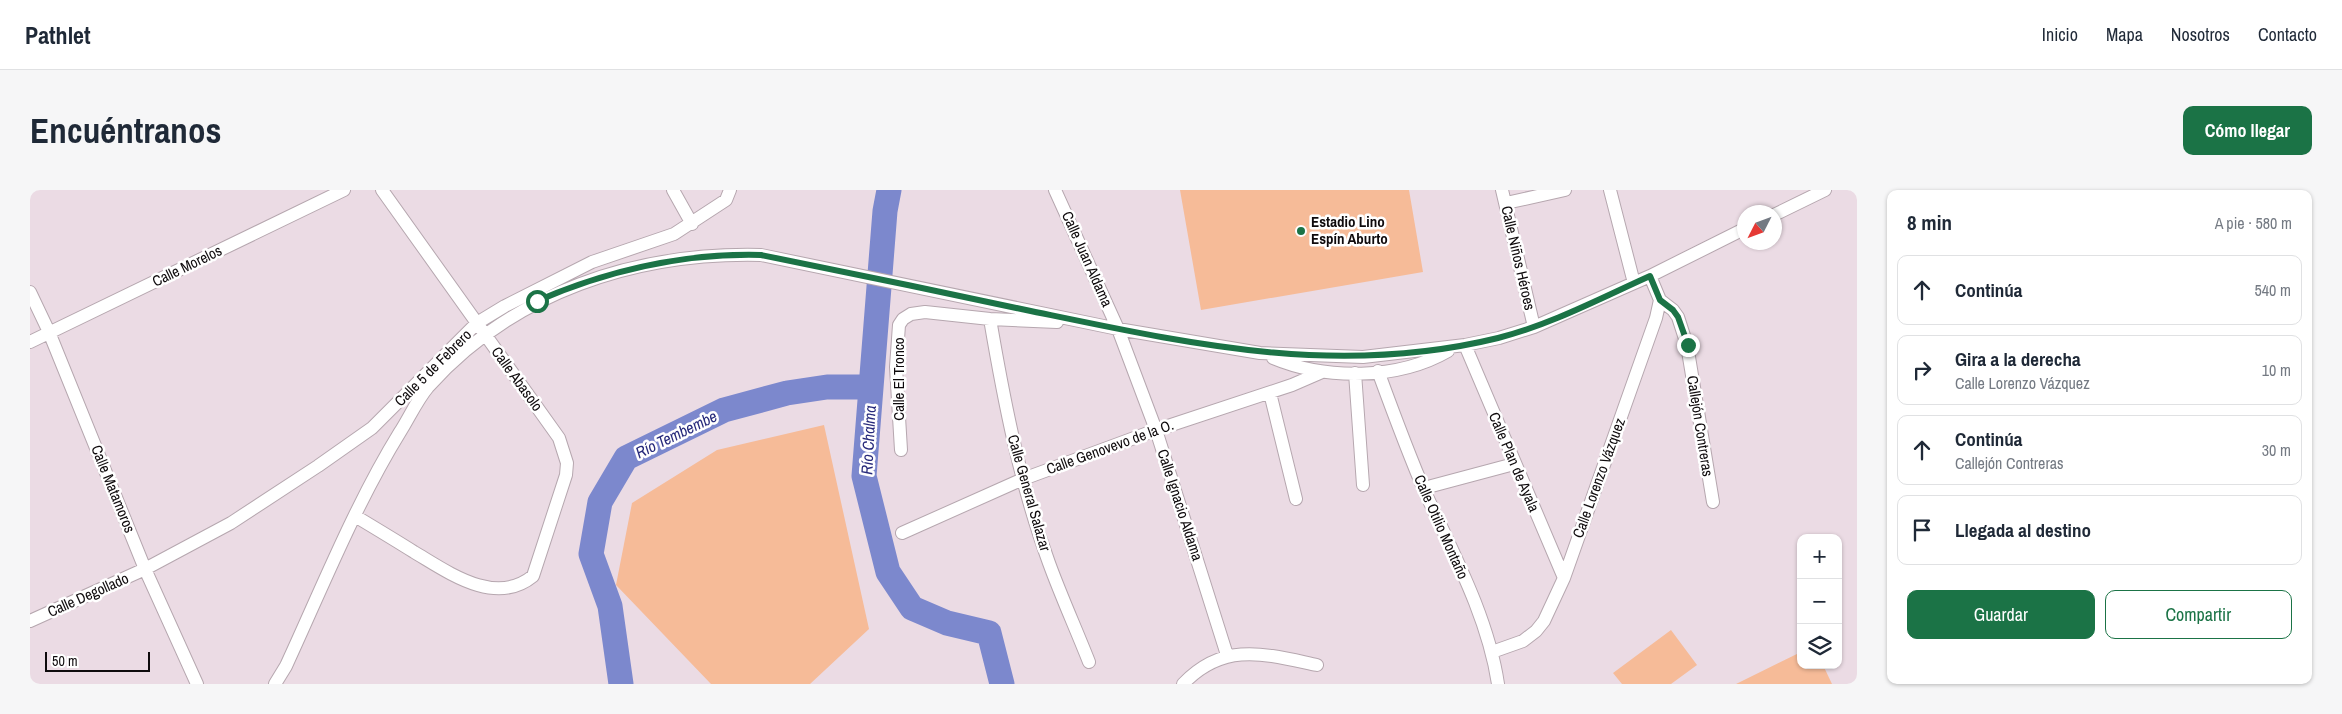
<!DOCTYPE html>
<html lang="es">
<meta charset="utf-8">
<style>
body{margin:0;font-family:"Archivo Narrow",sans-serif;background:#f6f6f7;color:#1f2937}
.controls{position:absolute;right:15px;bottom:15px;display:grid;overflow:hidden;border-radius:10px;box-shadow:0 1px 4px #0004}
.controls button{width:45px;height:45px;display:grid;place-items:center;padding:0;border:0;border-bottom:1px solid #e0e1e3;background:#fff;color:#1f2937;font:25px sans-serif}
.compass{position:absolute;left:1707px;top:15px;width:45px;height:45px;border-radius:50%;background:#fff;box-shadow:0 1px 4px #0004;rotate:228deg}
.scale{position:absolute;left:15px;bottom:12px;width:105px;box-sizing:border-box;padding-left:5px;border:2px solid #0e0a0c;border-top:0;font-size:14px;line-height:18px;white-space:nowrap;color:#0e0a0c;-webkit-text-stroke:4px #fff;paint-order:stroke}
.stop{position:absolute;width:15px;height:15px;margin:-11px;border:4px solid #1b7346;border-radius:50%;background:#fff}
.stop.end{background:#1b7346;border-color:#fff;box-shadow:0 1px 5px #0008}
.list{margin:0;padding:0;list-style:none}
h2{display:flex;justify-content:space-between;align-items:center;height:65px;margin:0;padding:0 20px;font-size:21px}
h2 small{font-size:16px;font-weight:400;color:#747a83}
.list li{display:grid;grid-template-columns:32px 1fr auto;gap:15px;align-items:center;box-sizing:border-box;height:70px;margin:0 10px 10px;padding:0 10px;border:1px solid #e0e1e3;border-radius:10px}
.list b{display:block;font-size:19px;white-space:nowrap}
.list p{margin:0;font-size:16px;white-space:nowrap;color:#747a83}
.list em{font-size:16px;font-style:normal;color:#747a83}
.actions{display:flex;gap:10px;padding:15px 20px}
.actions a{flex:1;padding:11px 0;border:1px solid #1b7346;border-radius:10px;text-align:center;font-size:18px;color:#1b7346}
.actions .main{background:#1b7346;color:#fff}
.icon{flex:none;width:28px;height:28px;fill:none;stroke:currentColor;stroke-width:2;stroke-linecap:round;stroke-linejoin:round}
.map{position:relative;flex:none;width:1827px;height:494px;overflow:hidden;border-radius:10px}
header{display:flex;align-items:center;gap:30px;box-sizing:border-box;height:70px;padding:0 25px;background:#fff;border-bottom:1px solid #e0e1e3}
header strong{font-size:24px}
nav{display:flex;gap:28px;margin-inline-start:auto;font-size:18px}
.intro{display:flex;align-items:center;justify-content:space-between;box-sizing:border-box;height:120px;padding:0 30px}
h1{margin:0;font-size:35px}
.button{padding:12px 22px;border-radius:10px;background:#1b7346;color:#fff;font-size:18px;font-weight:700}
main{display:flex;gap:30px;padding:0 30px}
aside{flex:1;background:#fff;border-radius:10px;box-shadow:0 1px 4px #0004}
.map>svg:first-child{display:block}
.green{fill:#f6bb98}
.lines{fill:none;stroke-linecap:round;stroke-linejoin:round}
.river{stroke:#7c88cd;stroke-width:25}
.street-casing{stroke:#b6a7af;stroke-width:14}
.street{stroke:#fff;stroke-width:12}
.route{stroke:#1b7346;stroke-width:6}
.poi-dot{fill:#1b7346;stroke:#fff;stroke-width:2}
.labels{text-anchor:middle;stroke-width:5;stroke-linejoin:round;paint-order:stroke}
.poi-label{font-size:15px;font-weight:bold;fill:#0e0a0c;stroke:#fff;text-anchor:start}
.street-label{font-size:15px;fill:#0e0a0c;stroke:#fff}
.water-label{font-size:16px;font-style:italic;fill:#272a7b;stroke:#fff}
</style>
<header>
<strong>Pathlet</strong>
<nav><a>Inicio</a><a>Mapa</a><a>Nosotros</a><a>Contacto</a></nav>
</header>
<div class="intro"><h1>Encuéntranos</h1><a class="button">Cómo llegar</a></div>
<main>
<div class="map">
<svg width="1827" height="494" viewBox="0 0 1827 494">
<rect width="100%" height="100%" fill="#ebdbe4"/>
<path class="green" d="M1150 0H1379L1393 82 1171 120Z
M794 235 839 439 780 494H681L586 395 602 313 687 260Z
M1641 440 1667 475 1641 494H1592L1583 483Z
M1771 462V475H1793L1802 494H1706Z"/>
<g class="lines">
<path class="river" d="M859 0 855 21 834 286 858 382 882 418 917 433 959 443 972 494
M591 494 580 416 561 364 570 312 596 268 694 220 757 203 797 197H841"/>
<defs>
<path id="street" d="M643 0 662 34
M1025 0 1088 139 1126 240 1197 465
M1472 0 1504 137
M1580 0 1604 93
M1476 13 1535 0
M1744 25 1795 0
M0 102 19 142 115 379 167 494
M1630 110 1643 120 1648 127 1657 155 1683 312
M960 129C974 211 990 294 1019 373 1031 406 1046 439 1059 472
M0 152 314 0
M1435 155 1534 388
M1243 168C1296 190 1368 190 1418 161
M1348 181C1363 222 1378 263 1395 302 1423 363 1458 427 1468 494
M1325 183 1333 295
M1240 203 1266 309
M871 260 866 177 869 135 873 129 881 124 895 122 960 129 1027 132
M1394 298 1484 274
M325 326C345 338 365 350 384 362 418 382 465 417 503 386L536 285 537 273 529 248 352 0
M872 343 993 289 1126 240 1262 195 1292 182
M0 431 115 379 201 333 288 276 342 238 447 133 475 116 562 72 644 44 696 10 700 0
M1462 462 1493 451 1506 441 1514 431 1534 388 1626 128 1630 110 1620 86
M245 494 256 476C292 398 325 315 370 242 379 228 387 210 398 197 483 102 606 62 731 65L1088 139 1230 163 1333 167 1435 155 1469 148 1504 137 1620 86 1714 39
M1153 494C1194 451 1235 464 1287 475"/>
</defs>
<use href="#street" class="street-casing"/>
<use href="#street" class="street"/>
</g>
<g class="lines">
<path class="route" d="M507 111C579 80 652 63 731 65 819 83 908 101 996 120 1156 153 1305 188 1468 148 1520 135 1571 108 1620 86L1630 110 1643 120 1648 127 1658 155"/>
</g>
<circle class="poi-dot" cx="1271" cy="41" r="5"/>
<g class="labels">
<g class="poi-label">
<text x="1281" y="37">Estadio Lino<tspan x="1281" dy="17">Espín Aburto</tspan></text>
</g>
<g class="street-label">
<text transform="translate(1488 68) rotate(77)" y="5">Calle Niños Héroes</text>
<text transform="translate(1057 69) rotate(66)" y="5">Calle Juan Aldama</text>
<text transform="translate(157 76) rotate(-26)" y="5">Calle Morelos</text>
<text transform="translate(403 178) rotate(-45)" y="5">Calle 5 de Febrero</text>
<text transform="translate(487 189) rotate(54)" y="5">Calle Abasolo</text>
<text transform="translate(869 189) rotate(-90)" y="5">Calle El Tronco</text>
<text transform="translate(1670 236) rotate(81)" y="5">Callejón Contreras</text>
<text transform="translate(1080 257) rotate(-20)" y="5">Calle Genovevo de la O.</text>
<text transform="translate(1484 272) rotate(67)" y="5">Calle Plan de Ayala</text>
<text transform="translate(1569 288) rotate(-70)" y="5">Calle Lorenzo Vázquez</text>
<text transform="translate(83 299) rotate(68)" y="5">Calle Matamoros</text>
<text transform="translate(999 303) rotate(74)" y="5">Calle General Salazar</text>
<text transform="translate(1150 315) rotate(72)" y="5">Calle Ignacio Aldama</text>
<text transform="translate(1411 337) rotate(66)" y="5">Calle Otilio Montaño</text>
<text transform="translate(58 405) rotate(-24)" y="5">Calle Degollado</text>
</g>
<g class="water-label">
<text transform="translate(646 244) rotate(-26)" y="6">Río Tembembe</text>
<text transform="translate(838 250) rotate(-87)" y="6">Río Chalma</text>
</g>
</g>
</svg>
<div class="controls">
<button>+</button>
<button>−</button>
<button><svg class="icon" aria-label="layers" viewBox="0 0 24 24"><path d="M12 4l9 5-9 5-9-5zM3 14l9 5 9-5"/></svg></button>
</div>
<svg class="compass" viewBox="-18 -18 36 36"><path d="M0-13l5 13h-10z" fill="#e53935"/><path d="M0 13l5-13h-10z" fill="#747a83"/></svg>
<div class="scale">50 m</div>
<div class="stop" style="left:507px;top:111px"></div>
<div class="stop end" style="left:1658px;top:155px"></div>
</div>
<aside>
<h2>8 min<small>A pie · 580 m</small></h2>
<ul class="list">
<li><svg class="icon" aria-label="ahead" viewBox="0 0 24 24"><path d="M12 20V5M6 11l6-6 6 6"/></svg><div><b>Continúa</b></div><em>540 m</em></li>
<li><svg class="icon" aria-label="right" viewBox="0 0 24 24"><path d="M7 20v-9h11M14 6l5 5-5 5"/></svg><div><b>Gira a la derecha</b><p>Calle Lorenzo Vázquez</p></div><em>10 m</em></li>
<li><svg class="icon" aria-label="ahead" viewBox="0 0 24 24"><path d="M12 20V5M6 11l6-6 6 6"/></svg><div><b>Continúa</b><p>Callejón Contreras</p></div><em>30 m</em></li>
<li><svg class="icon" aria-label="arrive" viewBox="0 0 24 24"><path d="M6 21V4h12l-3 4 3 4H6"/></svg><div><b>Llegada al destino</b></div></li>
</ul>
<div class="actions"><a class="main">Guardar</a><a>Compartir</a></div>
</aside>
</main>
